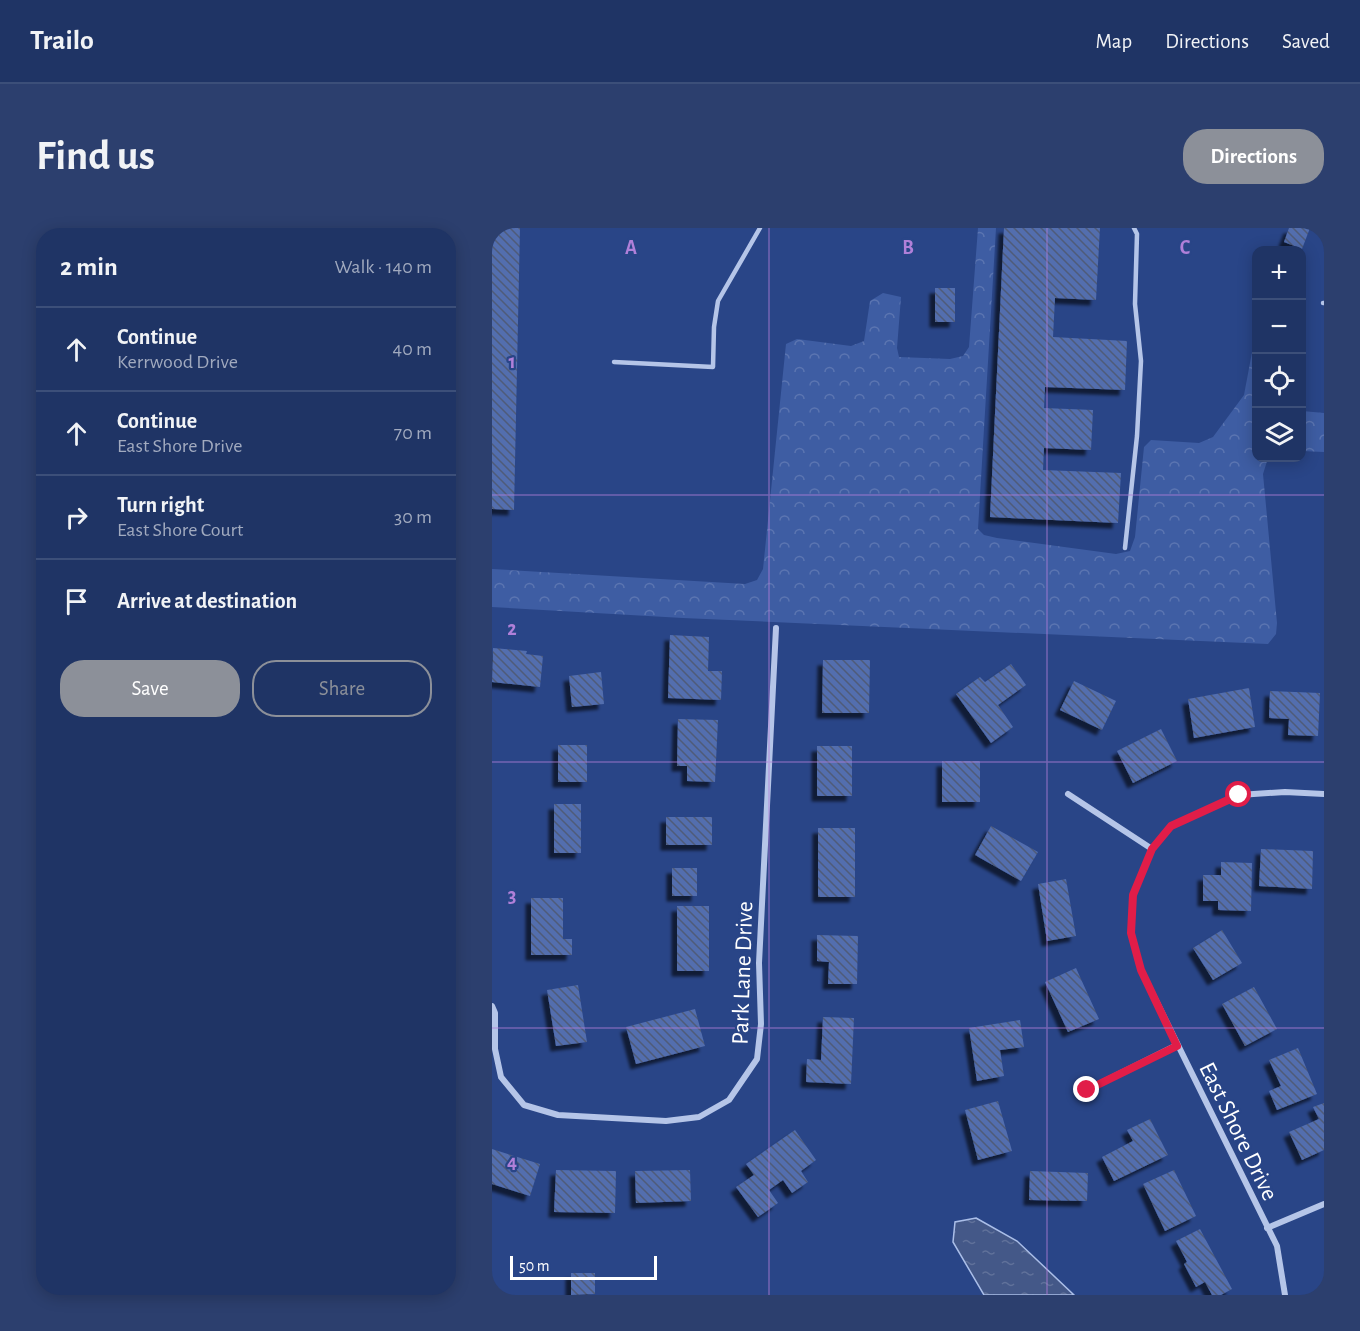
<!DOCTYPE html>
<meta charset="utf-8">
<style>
body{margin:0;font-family:"Alegreya Sans",sans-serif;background:#2c3f6e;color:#f1f3f6}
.controls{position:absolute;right:18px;top:18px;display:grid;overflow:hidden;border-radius:12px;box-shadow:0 3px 15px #0003}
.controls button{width:54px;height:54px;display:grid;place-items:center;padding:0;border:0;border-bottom:2px solid #3c4f79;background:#1f3465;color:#f1f3f6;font:30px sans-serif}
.scale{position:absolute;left:18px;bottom:15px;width:147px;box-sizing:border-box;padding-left:6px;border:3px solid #fff;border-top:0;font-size:16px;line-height:21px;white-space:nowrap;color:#fff;-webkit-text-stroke:4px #294587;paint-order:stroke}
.stop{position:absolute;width:18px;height:18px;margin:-14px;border:4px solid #e11d48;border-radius:50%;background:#fff}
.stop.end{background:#e11d48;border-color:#fff;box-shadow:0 2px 6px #0008}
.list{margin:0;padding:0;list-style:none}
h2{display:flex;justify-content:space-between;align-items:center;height:78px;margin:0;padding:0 24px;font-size:26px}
h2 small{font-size:20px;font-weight:400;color:#a1aabf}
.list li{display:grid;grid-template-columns:39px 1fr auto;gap:18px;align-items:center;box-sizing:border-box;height:84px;padding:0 24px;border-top:2px solid #3c4f79}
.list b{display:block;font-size:22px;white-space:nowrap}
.list p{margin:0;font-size:20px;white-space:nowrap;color:#a1aabf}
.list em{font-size:20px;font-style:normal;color:#a1aabf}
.actions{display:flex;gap:12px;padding:18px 24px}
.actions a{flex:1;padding:14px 0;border:2px solid #8c9099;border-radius:24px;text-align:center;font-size:21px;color:#8c9099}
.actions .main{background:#8c9099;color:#fff}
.icon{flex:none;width:33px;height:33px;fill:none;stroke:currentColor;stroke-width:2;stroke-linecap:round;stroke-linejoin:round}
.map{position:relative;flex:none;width:832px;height:1067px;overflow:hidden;border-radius:24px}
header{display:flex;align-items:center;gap:36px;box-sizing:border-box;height:84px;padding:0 30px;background:#1f3465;border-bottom:2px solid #3c4f79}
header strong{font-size:28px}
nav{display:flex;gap:33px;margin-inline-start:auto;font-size:21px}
.intro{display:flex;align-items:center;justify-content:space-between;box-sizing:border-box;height:144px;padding:0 36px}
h1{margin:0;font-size:42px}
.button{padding:15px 27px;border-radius:24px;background:#8c9099;color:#fff;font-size:21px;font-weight:700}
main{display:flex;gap:36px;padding:0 36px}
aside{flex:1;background:#1f3465;border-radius:24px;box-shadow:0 3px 15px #0003}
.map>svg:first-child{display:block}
.forest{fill:url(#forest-crowns)}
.water{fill:url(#water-ripples);stroke:#aabee8;stroke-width:1.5}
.building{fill:url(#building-back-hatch);filter:url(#shadow)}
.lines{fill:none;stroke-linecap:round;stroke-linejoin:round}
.lane{stroke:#b5c5e8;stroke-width:4.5}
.street{stroke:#b5c5e8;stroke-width:6}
.route{stroke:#e11d48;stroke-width:8}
.grid{fill:none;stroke:#b080d9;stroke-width:1.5;stroke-opacity:0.55}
.labels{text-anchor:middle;stroke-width:4.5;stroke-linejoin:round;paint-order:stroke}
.street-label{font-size:24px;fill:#fff;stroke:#294587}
.grid-label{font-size:20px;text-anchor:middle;font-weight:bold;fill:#b080d9;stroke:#294587;stroke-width:4.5;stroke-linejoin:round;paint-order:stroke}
</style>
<header>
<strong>Trailo</strong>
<nav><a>Map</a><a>Directions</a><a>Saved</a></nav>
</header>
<div class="intro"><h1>Find us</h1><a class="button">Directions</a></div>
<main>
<aside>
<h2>2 min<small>Walk · 140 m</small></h2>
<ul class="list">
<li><svg class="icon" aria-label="ahead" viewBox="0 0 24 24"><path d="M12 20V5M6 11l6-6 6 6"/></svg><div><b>Continue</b><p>Kerrwood Drive</p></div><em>40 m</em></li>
<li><svg class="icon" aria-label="ahead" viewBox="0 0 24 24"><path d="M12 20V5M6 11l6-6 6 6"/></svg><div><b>Continue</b><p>East Shore Drive</p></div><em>70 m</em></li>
<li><svg class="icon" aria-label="right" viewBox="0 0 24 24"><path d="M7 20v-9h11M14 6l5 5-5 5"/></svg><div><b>Turn right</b><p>East Shore Court</p></div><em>30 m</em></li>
<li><svg class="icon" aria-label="arrive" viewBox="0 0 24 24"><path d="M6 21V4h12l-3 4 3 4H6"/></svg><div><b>Arrive at destination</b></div></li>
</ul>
<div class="actions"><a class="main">Save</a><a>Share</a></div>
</aside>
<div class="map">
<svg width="832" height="1067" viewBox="0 0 832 1067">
<defs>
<pattern id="forest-crowns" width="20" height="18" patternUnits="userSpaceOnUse" patternTransform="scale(1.5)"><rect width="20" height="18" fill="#3e5da3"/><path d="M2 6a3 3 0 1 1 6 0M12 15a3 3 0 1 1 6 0" fill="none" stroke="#5b75b1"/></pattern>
<pattern id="water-ripples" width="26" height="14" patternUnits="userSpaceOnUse" patternTransform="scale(1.5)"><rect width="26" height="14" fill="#445888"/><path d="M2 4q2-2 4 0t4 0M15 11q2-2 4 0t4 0" fill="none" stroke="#60719a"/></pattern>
<pattern id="building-back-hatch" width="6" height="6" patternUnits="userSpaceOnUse" patternTransform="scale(1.5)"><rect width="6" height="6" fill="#526eae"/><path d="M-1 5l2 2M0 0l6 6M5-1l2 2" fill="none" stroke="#4f5b78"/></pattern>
<filter id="shadow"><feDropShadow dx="-5.5" dy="5.5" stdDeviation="1.5" flood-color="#0009"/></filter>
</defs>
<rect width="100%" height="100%" fill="#294587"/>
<path class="forest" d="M486 0H504L486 301 492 307 505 310 624 326 638 323 643 309 652 219 659 212 707 215 721 209 752 167 764 103V230H776L771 246 785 395 784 406 776 416 191 390 0 379V341L253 356 265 352 271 341 294 116 305 111 359 118 372 113 378 73 391 65 409 69 405 120 407 129 458 131 471 128 477 119Z
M810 183 832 185V224L810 223Z"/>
<path class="water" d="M484 990 525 1013 582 1067H492L461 1014 463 994Z"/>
<path class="building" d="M0 0H28L22 282 0 281Z
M512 0H608L604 72 563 70 561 109 635 113 633 162 553 159 552 180 601 182 599 222 552 220 551 242 629 245 626 295 498 289Z
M797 0H818L810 21 792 14Z
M443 60H463V94H443Z
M178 407 217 409 216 443H230L229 472 176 470Z
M1 420 35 423 34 426 51 428 48 459 0 454Z
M331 432H378L377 485H330Z
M519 436 534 457 506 477 521 499 499 515 464 466 488 449 493 454Z
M109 444 112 476 80 479 77 448Z
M582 453 624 473 610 502 568 482Z
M757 460 763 499 702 510 696 471Z
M778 463 828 465 826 508 796 507 797 491 777 490Z
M186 491 226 492 223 554 195 553V538H185Z
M669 501 685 533 641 555 625 523Z
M66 517H95V554H66Z
M325 518H360V568H325Z
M450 533H488V574H450Z
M62 576H89V625H62Z
M174 589H220V617H174Z
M499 598 546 624 529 653 483 627Z
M326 600H363V669H326Z
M769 621 821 623 820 661 767 658Z
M729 634 760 635 759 683 726 682V673H711V647H729Z
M180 640H205V668H180Z
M574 651 584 708 555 713 546 656Z
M39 670H71V711H80V727H39Z
M185 678H217V743H185Z
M730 702 750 735 721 752 701 720Z
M325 707 366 708 365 756H336L337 734 325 733Z
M584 740 607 791 576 804 553 754Z
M86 757 95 814 64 818 55 762Z
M762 759 785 801 753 818 730 776Z
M203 781 213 818 144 836 134 799Z
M331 789 362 790 359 856 314 854 315 831 329 832Z
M528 792 532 819 508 822 512 848 485 853 477 800Z
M806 820 825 866 785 882 777 863 789 858 777 832Z
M506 873 520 923 486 932 473 882Z
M832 875V922L810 932 797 904 827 891 821 879Z
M658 891 676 927 622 953 610 929 641 913 635 902Z
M303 902 324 932 309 943 316 954 300 965 291 952 277 962 286 975 266 989 244 959 262 947 254 936Z
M0 921 48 936 38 968 0 956Z
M64 942 124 943 123 985 62 984Z
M198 942 199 973 144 975 143 943Z
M682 942 704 988 673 1003 651 956Z
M538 943 596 945 595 973 537 972Z
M708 1001 740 1061 729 1067H720L713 1054 704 1059 692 1036 695 1034 684 1013Z
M79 1045H103V1066L79 1067Z"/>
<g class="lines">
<path class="lane" d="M831 75H832
M122 134 221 139 222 99 226 73 268 0
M633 320 645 208 649 133 643 76 645 6 642 0"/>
<path class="street" d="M576 566 660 621
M0 778 3 785V821L9 849 32 877 66 887 174 893 207 889 237 872 265 831 269 796 267 735 284 400
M595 862 685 817
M775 1000 832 976
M793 1067 785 1018 649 742 639 705 641 667 660 621 679 598 747 567 793 564 832 566"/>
</g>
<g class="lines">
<path class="route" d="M595 862 685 818 649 742 639 705 641 667 660 621 679 598 747 567"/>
</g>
<path class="grid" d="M277 0V1067M555 0V1067M0 267H832M0 534H832M0 800H832"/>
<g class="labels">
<g class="street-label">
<text transform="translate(250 745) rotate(-88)" y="8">Park Lane Drive</text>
<text transform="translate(747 903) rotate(64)" y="8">East Shore Drive</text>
</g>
</g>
<g class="grid-label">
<text x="139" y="26">A</text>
<text x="416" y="26">B</text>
<text x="693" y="26">C</text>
<text x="20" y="140">1</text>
<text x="20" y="407">2</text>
<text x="20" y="674">3</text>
<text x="20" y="940">4</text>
</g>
</svg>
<div class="controls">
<button>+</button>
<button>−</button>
<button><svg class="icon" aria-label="locate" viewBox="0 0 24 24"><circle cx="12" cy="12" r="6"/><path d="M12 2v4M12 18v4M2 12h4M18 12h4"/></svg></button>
<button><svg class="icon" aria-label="layers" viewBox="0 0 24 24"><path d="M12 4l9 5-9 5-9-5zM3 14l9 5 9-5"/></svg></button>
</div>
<div class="scale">50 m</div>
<div class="stop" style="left:747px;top:567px"></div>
<div class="stop end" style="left:595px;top:862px"></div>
</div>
</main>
